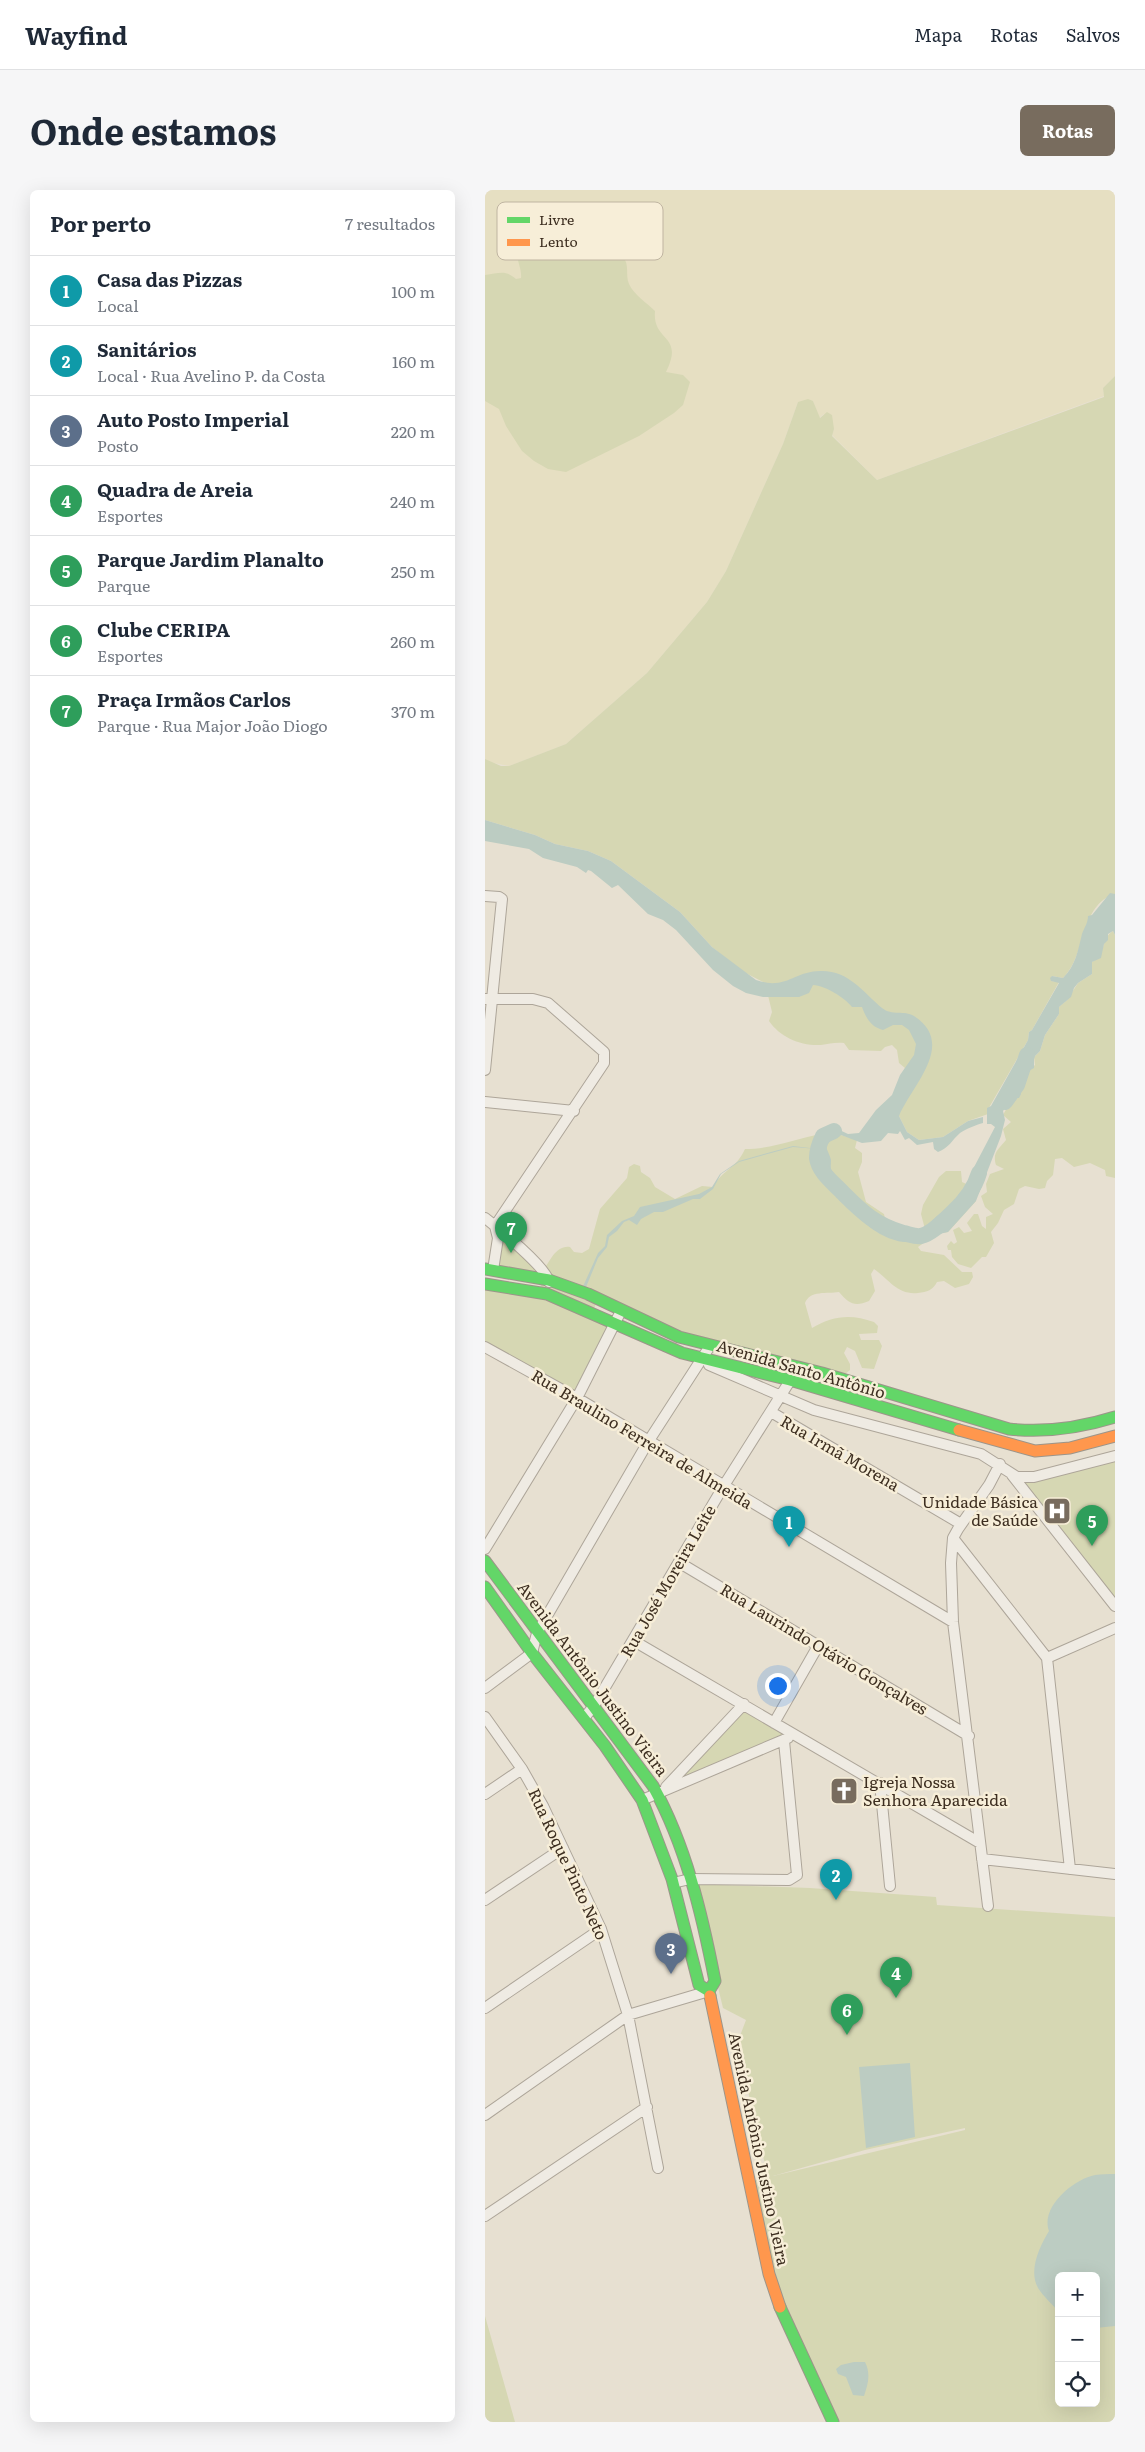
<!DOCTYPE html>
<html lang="pt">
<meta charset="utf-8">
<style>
body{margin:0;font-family:Literata,serif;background:#f6f6f7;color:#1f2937}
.controls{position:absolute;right:15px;bottom:15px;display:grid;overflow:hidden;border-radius:8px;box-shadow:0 5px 20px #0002}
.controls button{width:45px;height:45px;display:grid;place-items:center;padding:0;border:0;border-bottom:1px solid #e0e1e3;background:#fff;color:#1f2937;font:25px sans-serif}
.you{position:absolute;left:292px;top:1495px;width:18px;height:18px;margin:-12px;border:4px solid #fff;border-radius:50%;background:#1a73e8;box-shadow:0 0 0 8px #1a73e833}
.badge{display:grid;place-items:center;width:32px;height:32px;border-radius:50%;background:#786c5e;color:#fff;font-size:16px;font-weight:700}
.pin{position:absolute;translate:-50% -41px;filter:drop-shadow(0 1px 2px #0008)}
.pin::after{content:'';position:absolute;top:26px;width:18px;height:15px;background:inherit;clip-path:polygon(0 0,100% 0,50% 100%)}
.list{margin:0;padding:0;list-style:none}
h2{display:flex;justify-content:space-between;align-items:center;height:65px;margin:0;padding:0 20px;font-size:21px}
h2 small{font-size:16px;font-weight:400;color:#747a83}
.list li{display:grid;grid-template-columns:32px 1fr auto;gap:15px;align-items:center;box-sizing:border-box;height:70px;padding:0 20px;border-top:1px solid #e0e1e3}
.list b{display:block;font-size:19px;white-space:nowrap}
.list p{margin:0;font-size:16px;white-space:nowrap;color:#747a83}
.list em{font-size:16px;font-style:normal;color:#747a83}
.icon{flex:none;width:28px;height:28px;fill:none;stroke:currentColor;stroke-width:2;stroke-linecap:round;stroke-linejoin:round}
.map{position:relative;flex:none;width:630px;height:2232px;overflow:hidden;border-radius:8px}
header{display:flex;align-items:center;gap:30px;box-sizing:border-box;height:70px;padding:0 25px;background:#fff;border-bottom:1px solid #e0e1e3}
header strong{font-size:24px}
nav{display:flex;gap:28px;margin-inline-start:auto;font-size:18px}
.intro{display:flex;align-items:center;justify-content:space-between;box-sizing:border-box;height:120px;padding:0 30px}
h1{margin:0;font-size:35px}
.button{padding:12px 22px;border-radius:8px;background:#786c5e;color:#fff;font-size:18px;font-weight:700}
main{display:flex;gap:30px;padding:0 30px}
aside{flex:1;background:#fff;border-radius:8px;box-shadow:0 5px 20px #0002}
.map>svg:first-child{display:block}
.farmland{fill:#e6dfc2}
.green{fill:#d6d7b3;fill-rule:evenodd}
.water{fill:#bcccc2}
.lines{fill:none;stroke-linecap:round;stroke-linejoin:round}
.river{stroke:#bcccc2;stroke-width:16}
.street-casing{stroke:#ada599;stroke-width:12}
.fast-casing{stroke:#9c958a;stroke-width:13}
.slow-casing{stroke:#9c958a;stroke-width:13}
.street{stroke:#efebe3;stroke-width:10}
.fast{stroke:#63d668;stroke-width:11}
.slow{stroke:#ff974d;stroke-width:11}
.labels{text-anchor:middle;stroke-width:5;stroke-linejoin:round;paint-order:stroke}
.street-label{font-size:16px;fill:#3d2e20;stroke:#f7eed8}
.poi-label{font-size:16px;fill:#3d2e20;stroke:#f7eed8;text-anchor:end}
.key{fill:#f7eed8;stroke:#bfb4a1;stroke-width:1}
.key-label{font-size:14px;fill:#3d2e20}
</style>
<header>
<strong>Wayfind</strong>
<nav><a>Mapa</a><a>Rotas</a><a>Salvos</a></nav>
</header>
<div class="intro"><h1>Onde estamos</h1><a class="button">Rotas</a></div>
<main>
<aside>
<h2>Por perto<small>7 resultados</small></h2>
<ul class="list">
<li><span class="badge" style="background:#0f9aa8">1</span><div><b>Casa das Pizzas</b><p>Local</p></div><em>100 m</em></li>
<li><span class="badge" style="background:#0f9aa8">2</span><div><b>Sanitários</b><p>Local · Rua Avelino P. da Costa</p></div><em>160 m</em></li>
<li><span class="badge" style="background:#5c6f8a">3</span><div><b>Auto Posto Imperial</b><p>Posto</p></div><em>220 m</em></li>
<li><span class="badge" style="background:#2e9e5b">4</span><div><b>Quadra de Areia</b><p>Esportes</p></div><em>240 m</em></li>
<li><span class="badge" style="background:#2e9e5b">5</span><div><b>Parque Jardim Planalto</b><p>Parque</p></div><em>250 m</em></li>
<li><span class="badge" style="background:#2e9e5b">6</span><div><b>Clube CERIPA</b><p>Esportes</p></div><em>260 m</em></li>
<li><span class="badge" style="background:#2e9e5b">7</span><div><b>Praça Irmãos Carlos</b><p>Parque · Rua Major João Diogo</p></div><em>370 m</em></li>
</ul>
</aside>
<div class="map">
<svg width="630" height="2232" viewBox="0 0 630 2232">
<rect width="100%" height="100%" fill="#e7e0d1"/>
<path class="farmland" d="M0 0H630V186L618 198 619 206 392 290 347 245 349 239 339 224 334 228 328 211 313 212 298 254 241 381 222 412 162 483 81 554 24 576 4 572 0 569Z"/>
<path class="green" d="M98 26 105 28 110 33V56L131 69 138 67C145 75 140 85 144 94 149 105 161 112 170 121 167 152 200 144 181 182L198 185 205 192 198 215 189 223 154 246 81 282 63 279 49 271 37 261 21 236 14 219 0 211V85C13 84 20 79 31 89L36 88C37 79 32 72 32 62L37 57 42 58C50 66 50 72 64 69L66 60 74 57H83L87 52 90 28Z
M630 186V704C594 715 602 765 578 788L567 786 566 791 574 792 547 840 544 842 543 850 502 921 503 924 483 931 458 947 434 950 422 942 414 926 411 896 420 878 414 873 412 860 407 855 400 857 396 861 364 860 359 853C350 852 344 854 336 855 315 856 295 847 284 831L287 822 280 793 255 780 227 757 195 722 126 671 103 661 70 654 50 645 0 630V569L16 576H24L81 554 162 483 222 412 241 381 298 254 313 212 323 209 328 211 335 228 342 222 347 225 349 239 347 246 392 290 619 207 618 198Z
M628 741 630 745V988L621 986 620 980 605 973 589 977 577 968 570 969 568 985 562 991 560 998 554 999 540 996 534 999 529 1014 519 1020 513 1033 506 1042 509 1053 501 1067H497L486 1078 473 1074 467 1067 466 1060H463L462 1056 466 1051 469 1054 472 1052 468 1040 474 1037 479 1043 487 1041 482 1033 489 1024H493L497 1036 501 1039V1027L508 1024 500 1017 496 1006 502 1002 501 994 505 984 519 979 511 975C507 962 514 959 521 950L518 939 526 932 518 925 533 898 530 888 542 882 550 875 549 867 555 861 560 845 574 824V817L582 810 593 793 607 784V772C622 764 615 749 628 741Z
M338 944 356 945 372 950 370 958 377 963V972L373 982 381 1012 399 1024 402 1038 426 1046H436L440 1039 436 1024 438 1015 454 987 461 981H476L477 992 488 997 491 1011 463 1042 451 1044 433 1057 436 1061 459 1065 477 1082H487L488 1087 484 1094 470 1098 459 1091 452 1092C448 1100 442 1102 433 1103 412 1105 405 1090 389 1079L386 1084 390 1101 384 1111C370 1117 364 1114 354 1102 342 1104 325 1100 320 1113L327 1138C348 1125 367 1124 389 1132L393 1136 392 1143 374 1144 376 1150H394L397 1156 389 1179 377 1178 370 1161 362 1157 359 1163 365 1174V1180L360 1184 225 1156 113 1109 107 1123 130 1134 92 1208 0 1157V1094L55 1103 57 1088 8 1080 10 1036 58 1081C65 1071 71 1055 85 1057L89 1062 97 1063 104 1059 115 1019 142 988 144 977 149 974 155 976 156 982 165 988 170 997 190 1009 217 996 228 997C239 978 250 980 260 959 288 959 311 948 338 944Z
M630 1268V1413L532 1289Z
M260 1520 305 1548 182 1595Z
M208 1694 325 1698 451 1707 452 1715 630 1727V2232H351L301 2125 267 1991 283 1987 256 1871 257 1862 250 1859 261 1830 238 1818ZM480 1938V1940L288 1986 380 1960ZM574 2086H611V2213H574Z
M0 2126 30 2232H0Z"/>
<path class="water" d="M0 630 50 645 70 654 103 661 126 671 195 722 227 757 271 790C301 801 310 780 337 781 364 781 378 802 397 818 407 826 419 820 429 826 472 854 427 895 414 926L422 942 434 950 458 947 483 931 498 927V933C491 935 481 939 475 943 467 950 464 958 453 962L449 959 448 952 432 955 424 948 420 950 415 941 413 944 403 943 396 951 377 953 356 945 349 947 341 956C342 961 345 965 346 970 346 974 345 978 347 981 361 1017 398 1045 436 1046 442 1037 448 1028 457 1022 471 1010 489 1014 492 987L487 981 510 937 506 934H502V918L506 916 543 850 544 842 547 840 574 793 566 791 565 788 567 786 578 788C591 775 593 760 597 744 599 738 603 733 603 726L607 725 625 703 630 704V745L628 741 623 744V750L619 754 616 768 607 772V784L593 793 589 798 586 807 574 817V824L560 845 555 861 549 867V878L542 882 540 887 532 886 530 888 536 904 534 908H528L518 921 520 930 516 946 491 1011 463 1042C447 1045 436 1053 420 1052 403 1051 385 1039 373 1027 368 1022 364 1015 358 1010 352 1005 339 997 336 989 333 981 332 969 333 959L308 957 254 972 236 984 228 999 215 1009H208L178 1022H169L156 1029 152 1035 144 1030 139 1032 132 1041 124 1047 122 1057 113 1068 99 1102 96 1101 113 1063 120 1056 122 1045 137 1031 149 1026 155 1017 214 1004 227 997 235 984 254 971 308 956 333 959 339 941 346 936 363 944 374 943 391 920 407 905 415 885 429 865 431 854 424 840 417 835H408L398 840C386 837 381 828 377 817H367C359 807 341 796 328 795L324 803 314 807H278L261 803 248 796 228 780 191 740 178 730 163 724 133 695 127 698 106 681 103 680 101 683 92 677 58 668 44 659 0 651Z
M425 1873 430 1947 381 1958 374 1877Z
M630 1984V2136L611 2138V2086H574V2122C568 2115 558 2106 553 2098 543 2080 555 2056 564 2041 555 2017 589 1989 610 1985 616 1984 624 1984 630 1984Z
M369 2172H380C386 2184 383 2194 379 2206L368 2205 361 2187 353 2184 351 2179 356 2175Z"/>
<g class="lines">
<path class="river" d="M520 912 532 895 542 865
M349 941 338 946C335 952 332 960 332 968 334 983 350 994 359 1004 378 1023 391 1035 418 1043 424 1044 430 1047 436 1046 448 1043 458 1031 467 1023 479 1012 489 1000 494 983"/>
<defs>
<path id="street" d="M0 706 14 707 17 709 0 880
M0 809H48L63 813 119 862V873L10 1036 13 1048 8 1080
M0 912 89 921
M0 1028C13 1038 62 1078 64 1092
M0 1157 92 1208 468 1432
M224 1175 329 1220 496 1264 532 1287H549L630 1266
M286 1222 476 1334
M527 1285 630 1416
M468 1348 562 1468
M0 1359 92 1208 136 1121
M195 1373 484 1546
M149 1451 495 1653
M562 1468 585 1679
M562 1468 630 1438
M0 1498 47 1463 52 1443 163 1252 225 1156
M0 1527 37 1579 58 1616 116 1739 143 1825 173 1978
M99 1528 109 1516 238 1297 308 1186
M289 1533 333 1456
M395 1593 405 1696
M181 1597 259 1514
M0 1604 37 1579
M157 1610 303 1548
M497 1669 630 1684
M188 1693 205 1689 304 1690 312 1685 299 1551
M0 1710 78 1658
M503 1716 468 1432 466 1373 468 1348 473 1339 504 1295 515 1274
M0 1818 116 1739
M0 1925 143 1825 224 1801
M0 2026 162 1917"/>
<path id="fast" d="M0 1079 64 1090 103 1104 194 1147 337 1183 524 1239C561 1243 595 1238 630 1227
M0 1094 62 1104 197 1163 305 1190 474 1240
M0 1371 168 1596C201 1656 217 1724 230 1791L224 1801 225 1806
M0 1397 47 1463 120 1556 157 1610 187 1689 214 1795 224 1801
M295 2117 348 2232"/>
<path id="slow" d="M474 1240 550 1261 585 1258 630 1246
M225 1806 284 2084 295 2117"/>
</defs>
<use href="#street" class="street-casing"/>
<use href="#fast" class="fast-casing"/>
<use href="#slow" class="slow-casing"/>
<use href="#street" class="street"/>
<use href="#fast" class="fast"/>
<use href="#slow" class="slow"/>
</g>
<defs>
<symbol id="hospital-square" viewBox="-11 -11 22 22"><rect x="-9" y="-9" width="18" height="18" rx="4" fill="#786c5e" stroke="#f7eed8"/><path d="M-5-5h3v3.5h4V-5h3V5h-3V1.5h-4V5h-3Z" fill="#fff"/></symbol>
<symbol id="church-square" viewBox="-11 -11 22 22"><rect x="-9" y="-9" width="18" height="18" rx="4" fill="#786c5e" stroke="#f7eed8"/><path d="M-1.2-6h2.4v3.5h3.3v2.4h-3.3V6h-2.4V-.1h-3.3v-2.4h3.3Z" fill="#fff"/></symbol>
</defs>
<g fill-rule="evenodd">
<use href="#hospital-square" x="556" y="1305" width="32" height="32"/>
<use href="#church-square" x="343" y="1585" width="32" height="32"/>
</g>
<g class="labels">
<g class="street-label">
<text transform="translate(316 1179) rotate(16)" y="6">Avenida Santo Antônio</text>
<text transform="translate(157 1249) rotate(31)" y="6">Rua Braulino Ferreira de Almeida</text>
<text transform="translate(355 1263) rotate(30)" y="6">Rua Irmã Morena</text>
<text transform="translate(183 1391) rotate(-60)" y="6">Rua José Moreira Leite</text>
<text transform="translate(339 1459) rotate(31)" y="6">Rua Laurindo Otávio Gonçalves</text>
<text transform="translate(108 1489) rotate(53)" y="6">Avenida Antônio Justino Vieira</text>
<text transform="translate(83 1674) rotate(65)" y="6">Rua Roque Pinto Neto</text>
<text transform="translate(274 1959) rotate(78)" y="6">Avenida Antônio Justino Vieira</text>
</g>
<g class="poi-label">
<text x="553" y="1318">Unidade Básica<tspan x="553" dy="18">de Saúde</tspan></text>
<text x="378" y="1598" text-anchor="start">Igreja Nossa<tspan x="378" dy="18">Senhora Aparecida</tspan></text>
</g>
</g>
<rect x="12" y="12" width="166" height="58" rx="8" class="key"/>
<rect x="22" y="27" width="23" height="6" fill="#63d668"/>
<rect x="22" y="49" width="23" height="7" fill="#ff974d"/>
<g class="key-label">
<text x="54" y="35">Livre</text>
<text x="54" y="57">Lento</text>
</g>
</svg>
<div class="controls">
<button>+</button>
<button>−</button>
<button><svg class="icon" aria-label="locate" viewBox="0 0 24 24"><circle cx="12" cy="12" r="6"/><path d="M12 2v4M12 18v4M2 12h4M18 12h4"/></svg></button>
</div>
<div class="you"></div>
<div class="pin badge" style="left:304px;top:1357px;background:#0f9aa8">1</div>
<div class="pin badge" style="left:351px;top:1710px;background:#0f9aa8">2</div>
<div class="pin badge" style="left:186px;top:1784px;background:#5c6f8a">3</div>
<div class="pin badge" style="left:411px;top:1808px;background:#2e9e5b">4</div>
<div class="pin badge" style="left:607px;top:1356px;background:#2e9e5b">5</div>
<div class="pin badge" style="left:362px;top:1845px;background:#2e9e5b">6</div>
<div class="pin badge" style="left:26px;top:1063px;background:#2e9e5b">7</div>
</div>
</main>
